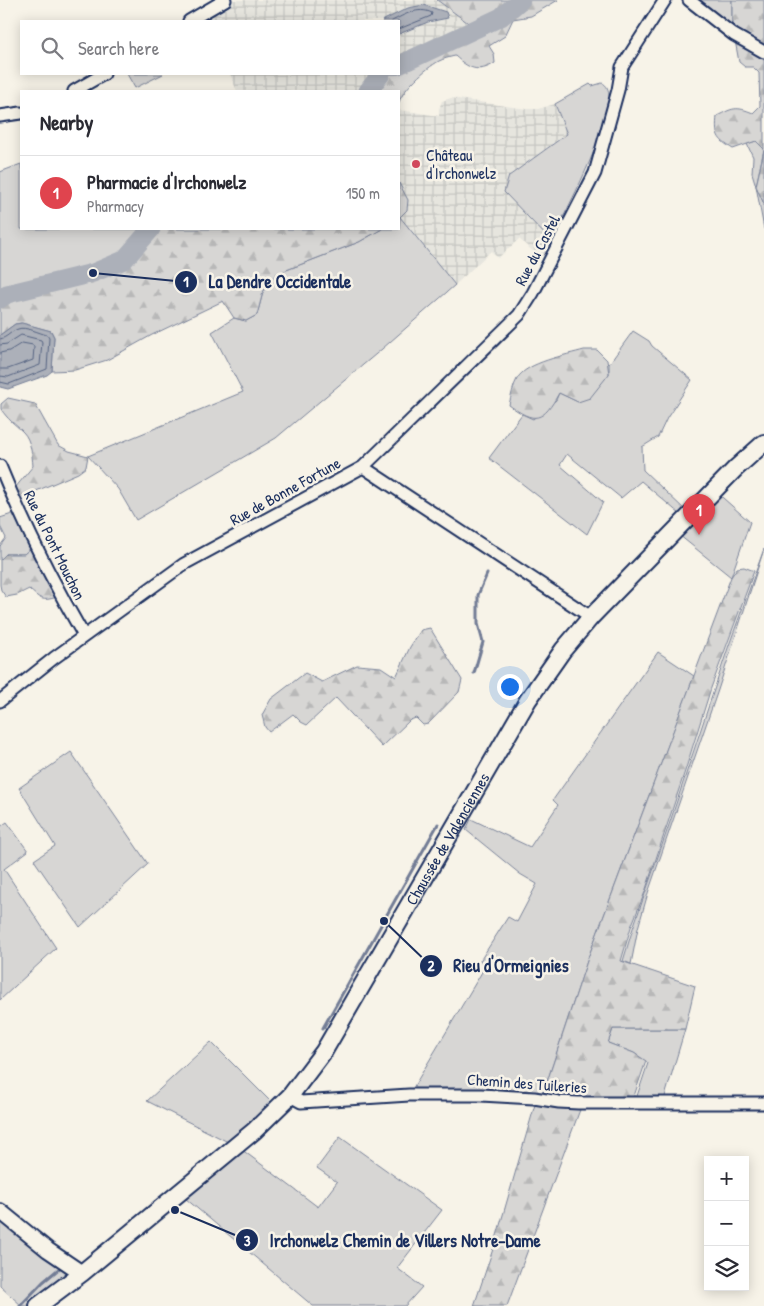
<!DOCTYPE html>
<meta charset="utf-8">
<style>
body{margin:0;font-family:"Patrick Hand",sans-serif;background:#f7f7f7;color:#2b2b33}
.controls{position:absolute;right:15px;bottom:15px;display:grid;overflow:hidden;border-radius:0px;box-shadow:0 2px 12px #0003}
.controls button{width:45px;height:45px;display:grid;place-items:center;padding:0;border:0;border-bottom:1px solid #e1e1e2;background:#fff;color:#2b2b33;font:25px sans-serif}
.you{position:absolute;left:509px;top:686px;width:18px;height:18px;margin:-12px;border:4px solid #fff;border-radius:50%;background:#1a73e8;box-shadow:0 0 0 8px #1a73e833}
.badge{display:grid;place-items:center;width:32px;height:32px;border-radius:50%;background:#d1495b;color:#fff;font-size:16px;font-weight:700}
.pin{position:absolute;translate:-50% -41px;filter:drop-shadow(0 1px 2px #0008)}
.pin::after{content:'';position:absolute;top:26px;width:18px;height:15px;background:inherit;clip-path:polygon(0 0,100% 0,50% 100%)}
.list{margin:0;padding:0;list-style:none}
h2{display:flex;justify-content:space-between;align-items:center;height:65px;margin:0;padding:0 20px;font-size:21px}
h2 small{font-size:16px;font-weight:400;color:#7c7c81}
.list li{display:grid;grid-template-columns:32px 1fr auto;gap:15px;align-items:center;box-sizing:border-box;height:75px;padding:0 20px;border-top:1px solid #e1e1e2}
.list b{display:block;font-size:19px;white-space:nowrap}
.list p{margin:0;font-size:16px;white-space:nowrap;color:#7c7c81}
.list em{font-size:16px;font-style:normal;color:#7c7c81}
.icon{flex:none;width:28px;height:28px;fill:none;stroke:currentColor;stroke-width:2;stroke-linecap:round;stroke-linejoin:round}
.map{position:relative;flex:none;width:764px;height:1306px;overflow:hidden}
.search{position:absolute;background:#fff;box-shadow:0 2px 12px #0003;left:20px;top:20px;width:380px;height:55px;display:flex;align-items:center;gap:12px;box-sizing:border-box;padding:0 18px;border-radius:0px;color:#7c7c81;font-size:19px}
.panel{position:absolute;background:#fff;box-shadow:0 2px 12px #0003;left:20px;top:90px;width:380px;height:140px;border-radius:0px}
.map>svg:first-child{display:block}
.industrial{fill:url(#industrial-grid)}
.green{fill:#d7d6d4;stroke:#798299}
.forest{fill:url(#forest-firs);stroke:#798299}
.water{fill:#acb0b9;stroke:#727c95}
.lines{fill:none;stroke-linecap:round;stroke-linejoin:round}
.shore{stroke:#556382;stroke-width:1}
.stream{stroke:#727c95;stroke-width:3}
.river{stroke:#acb0b9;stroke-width:19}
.minor-casing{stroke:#1b2f5e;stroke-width:15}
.tertiary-casing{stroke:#1b2f5e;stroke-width:18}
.secondary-casing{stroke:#1b2f5e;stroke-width:20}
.minor{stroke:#f7f3e8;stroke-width:11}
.tertiary{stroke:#f7f3e8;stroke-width:14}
.secondary{stroke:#f7f3e8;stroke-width:16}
.poi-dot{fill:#d1495b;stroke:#f7f3e8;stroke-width:2}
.labels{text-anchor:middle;stroke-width:5;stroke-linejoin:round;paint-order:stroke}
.poi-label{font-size:16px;fill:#1b2f5e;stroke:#f7f3e8;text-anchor:start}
.street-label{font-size:16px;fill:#1b2f5e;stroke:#f7f3e8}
.leader{fill:none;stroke:#1b2f5e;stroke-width:2}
.callout-dot{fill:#1b2f5e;stroke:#f7f3e8;stroke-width:2}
.mark-label{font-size:15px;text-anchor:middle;font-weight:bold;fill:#fff}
.callout-label{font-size:18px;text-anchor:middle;font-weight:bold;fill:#1b2f5e;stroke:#f7f3e8;stroke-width:5;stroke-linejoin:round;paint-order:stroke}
</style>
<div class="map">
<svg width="764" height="1306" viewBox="0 0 764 1306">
<defs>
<pattern id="industrial-grid" width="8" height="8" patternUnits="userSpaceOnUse" patternTransform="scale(1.25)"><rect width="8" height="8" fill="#e6e5de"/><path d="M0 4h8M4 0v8" fill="none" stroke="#c5c5c1"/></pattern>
<pattern id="forest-firs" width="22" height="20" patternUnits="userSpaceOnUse" patternTransform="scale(1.25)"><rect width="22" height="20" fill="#d7d6d4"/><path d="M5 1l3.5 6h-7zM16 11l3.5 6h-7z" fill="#b8b8b8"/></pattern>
</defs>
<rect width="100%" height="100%" fill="#f7f3e8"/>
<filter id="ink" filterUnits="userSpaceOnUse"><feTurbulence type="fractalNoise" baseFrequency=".02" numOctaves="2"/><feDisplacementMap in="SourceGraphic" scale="10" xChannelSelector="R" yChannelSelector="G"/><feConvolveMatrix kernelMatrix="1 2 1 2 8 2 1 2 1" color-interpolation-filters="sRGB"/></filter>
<g filter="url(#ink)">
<path class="industrial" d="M225 0H437L476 28 399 65V21H208L204 12Z
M230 74H381L368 91H237Z
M451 98 527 109H538L555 104 567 134 509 176 551 241 542 259 519 239 498 258 491 251 455 285 400 217 407 210 408 200 399 183V110L439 116V109L442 101Z"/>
<path class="green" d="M692 0H732V24L734 35Z
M127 74H163L135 88Z
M602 83C631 92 561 221 551 241L504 192 509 176 567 134 555 104 590 84 592 86Z
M756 141 764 149 756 186 764 204V229L756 186 752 173 753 157 747 144Z
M21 164V229H151L124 260 93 273 7 294 0 299V172Z
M400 217 455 285 382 349 276 438 136 520 118 489 88 456 243 392 212 332 234 318 246 321 257 315 263 292 276 274 359 242 382 229H399Z
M633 331 649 341 652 346 692 380 667 418 658 437 642 447 643 470 686 511 681 515 641 481 621 498 567 454 560 465 603 502 587 534 489 458 522 414 533 419 556 400 559 393 578 402 609 374V364Z
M714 490 750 522 731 577 674 531Z
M18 512 31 548 24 554H6L0 560V546L6 538 0 526V518Z
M764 549 718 690 648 893 638 928 631 964 623 961 633 928 668 828 728 648Z
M658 652 694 676 588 958 542 1097 410 1093 482 972 476 967 508 917 517 922 537 884 520 874 466 830 471 819 530 847 558 805 553 800Z
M71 752 148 864 80 927 34 860 55 846 19 788Z
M7 822 28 851 4 869 56 948 0 1000V827Z
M613 1029H685L664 1100 643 1098 637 1096 648 1063 634 1053 608 1043Z
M211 1042 278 1109 237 1146 318 1207 337 1182 317 1168 340 1137 442 1210 397 1268 422 1287 405 1306H313L179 1193 236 1146 147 1101Z
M0 1211 82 1273 38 1306H22L0 1286Z"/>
<path class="forest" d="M437 0H558L531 16 513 19 505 36 489 46 494 54 495 63C478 74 468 68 455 56 450 57 443 59 439 61 425 69 404 88 399 102V91H368L381 74H399V65L475 28Z
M732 0H764V149L756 141 733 149C717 139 715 135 717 116 733 108 736 106 753 113L760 106 759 73 753 67H745L739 62 732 24Z
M764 151V204L756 186Z
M399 183 408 200 407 210 399 218Z
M151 229H382L359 242 276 274 263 292 257 315 246 321 234 318 223 301 152 335 107 360 75 370 52 371 54 337 51 331 21 323 15 324 0 335V299L7 294 93 273 124 260Z
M584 350H597L607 360 609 374 590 398 578 402 559 393C543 422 535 424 509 405 511 397 513 386 517 379 526 362 567 355 584 350Z
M8 398 35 404 58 445 69 451 88 456 86 467 78 473 20 498 15 488 33 466C32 455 31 440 23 432 14 423 8 420 1 409V404Z
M31 548 57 597C42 602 40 599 29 589L17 595 6 597 1 590 0 585V560L6 554H24Z
M744 567 754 571 711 688 686 768 645 892 631 927 621 961 695 986 685 1029H613L608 1043 634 1053 646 1061 634 1096 627 1099 542 1097 588 958 731 577 737 568Z
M430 628 462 680 459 692 428 724 423 725 416 718 410 720 382 747 336 698 307 725 301 722 293 714 269 732 265 727 262 715 271 699 305 673 322 682 357 665 381 667 396 677 410 647 421 630Z
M536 1101 581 1107 507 1306H474L494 1246Z"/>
<path class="water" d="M424 5 446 12 448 18 428 22 399 34V21H382L408 8Z
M22 323 51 331 54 337 52 371 47 375 8 389 0 387V335L15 324Z"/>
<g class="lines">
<path class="shore" d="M392 21C404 15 418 6 432 13L431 16 399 29
M0 339C7 338 11 331 18 329 25 326 39 333 47 335L49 338 47 369 9 384 0 382
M0 345 7 344 21 335 41 340 42 342 40 365 8 377 0 376
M0 353 9 351 22 343 33 345 34 347 33 360 8 369H0"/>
<path class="stream" d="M474 673 483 642 478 624V595L487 574
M323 1028 438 824
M20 1306 43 1282 61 1267"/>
<path class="river" d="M399 65 501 17 521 0
M368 91 381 74
M0 299 7 294 93 273 124 260 151 229"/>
<defs>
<path id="minor" d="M689 0 734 35 764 52
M189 21 225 0
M74 91 104 74
M0 116 21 113
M0 466C24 525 52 581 84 636
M363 467 519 315 533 293 595 173 618 90 622 67 665 0
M0 701 54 658 184 564 363 467 591 617
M290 1096 301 1102 409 1095H481L534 1098 559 1102 578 1103H764"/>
<path id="tertiary" d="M0 1211 48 1250 82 1273"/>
<g id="secondary">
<path id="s1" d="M38 1306 82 1273 254 1131 290 1096 324 1051 528 700 563 650 591 617 736 468 764 443"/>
</g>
</defs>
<use href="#minor" class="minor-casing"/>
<use href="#tertiary" class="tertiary-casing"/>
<use href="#secondary" class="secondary-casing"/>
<use href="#minor" class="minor"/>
<use href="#tertiary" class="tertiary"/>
<use href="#secondary" class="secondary"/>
</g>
</g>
<circle class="poi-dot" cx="416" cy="164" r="5"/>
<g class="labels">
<g class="poi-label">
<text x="426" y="161">Château<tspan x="426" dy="18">d'Irchonwelz</tspan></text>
</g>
<g class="street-label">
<text transform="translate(537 250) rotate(-62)" y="6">Rue du Castel</text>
<text transform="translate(285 491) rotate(-29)" y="6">Rue de Bonne Fortune</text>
<text transform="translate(55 545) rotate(64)" y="6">Rue du Pont Mouchon</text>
<text dy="6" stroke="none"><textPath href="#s1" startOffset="630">Chaussée de Valenciennes</textPath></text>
<text transform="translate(527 1083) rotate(4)" y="6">Chemin des Tuileries</text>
</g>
</g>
<path class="leader" d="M93 273L186 282M384 921L431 966M175 1210L247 1240"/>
<g class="callout-dot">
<circle cx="93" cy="273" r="5"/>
<circle cx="384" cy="921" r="5"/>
<circle cx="175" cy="1210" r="5"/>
<circle cx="186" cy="282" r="12"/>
<circle cx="431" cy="966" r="12"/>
<circle cx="247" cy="1240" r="12"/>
</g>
<g class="mark-label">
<text x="186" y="287">1</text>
<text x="431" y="971">2</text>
<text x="247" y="1246">3</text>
</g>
<g class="callout-label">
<text x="280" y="288">La Dendre Occidentale</text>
<text x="511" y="972">Rieu d'Ormeignies</text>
<text x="405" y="1247">Irchonwelz Chemin de Villers Notre-Dame</text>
</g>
</svg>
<div class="controls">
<button>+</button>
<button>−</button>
<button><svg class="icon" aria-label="layers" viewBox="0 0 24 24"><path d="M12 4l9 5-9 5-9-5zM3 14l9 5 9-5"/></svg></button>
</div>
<div class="you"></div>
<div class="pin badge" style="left:699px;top:535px;background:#e0444e">1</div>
<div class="search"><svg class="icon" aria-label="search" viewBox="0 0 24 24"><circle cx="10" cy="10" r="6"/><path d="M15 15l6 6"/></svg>Search here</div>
<section class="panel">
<h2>Nearby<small></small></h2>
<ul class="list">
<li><span class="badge" style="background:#e0444e">1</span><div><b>Pharmacie d'Irchonwelz</b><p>Pharmacy</p></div><em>150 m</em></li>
</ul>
</section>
</div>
